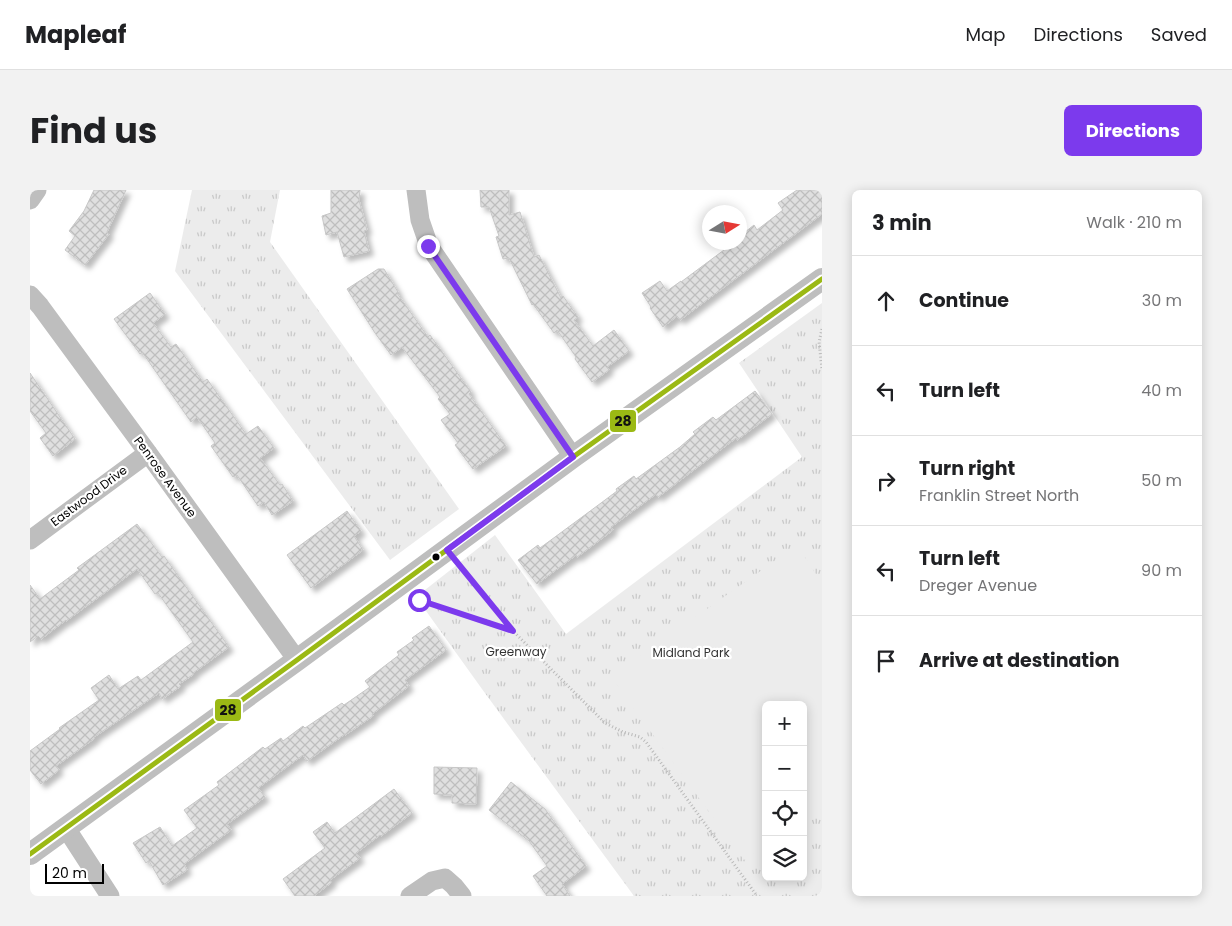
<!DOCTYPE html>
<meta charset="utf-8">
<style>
body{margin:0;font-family:Poppins,sans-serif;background:#f2f2f2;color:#202124}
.controls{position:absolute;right:15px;bottom:15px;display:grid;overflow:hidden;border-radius:8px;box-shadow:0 2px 12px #0003}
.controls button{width:45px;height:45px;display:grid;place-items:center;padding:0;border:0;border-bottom:1px solid #e0e0e0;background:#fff;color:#202124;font:25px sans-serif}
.compass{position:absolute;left:672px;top:15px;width:45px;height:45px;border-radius:50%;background:#fff;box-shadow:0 2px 12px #0003;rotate:79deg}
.scale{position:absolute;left:15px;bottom:12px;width:59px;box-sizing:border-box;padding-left:5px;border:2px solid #000;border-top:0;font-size:14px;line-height:18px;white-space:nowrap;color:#000;-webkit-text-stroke:4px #fff;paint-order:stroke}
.stop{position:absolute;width:15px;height:15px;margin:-11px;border:4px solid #7c3aed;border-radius:50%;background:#fff}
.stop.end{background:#7c3aed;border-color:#fff;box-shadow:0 1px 5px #0008}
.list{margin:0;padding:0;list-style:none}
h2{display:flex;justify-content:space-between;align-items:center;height:65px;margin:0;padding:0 20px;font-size:21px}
h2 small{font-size:16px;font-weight:400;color:#757577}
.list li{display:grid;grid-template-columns:32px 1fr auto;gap:15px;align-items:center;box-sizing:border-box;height:90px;padding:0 20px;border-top:1px solid #e0e0e0}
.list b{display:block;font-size:19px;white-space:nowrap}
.list p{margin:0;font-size:16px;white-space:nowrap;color:#757577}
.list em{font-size:16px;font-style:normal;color:#757577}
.icon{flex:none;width:28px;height:28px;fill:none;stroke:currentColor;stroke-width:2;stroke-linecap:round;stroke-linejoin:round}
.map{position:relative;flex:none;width:792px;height:706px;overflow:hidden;border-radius:8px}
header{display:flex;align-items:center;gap:30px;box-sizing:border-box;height:70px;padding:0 25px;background:#fff;border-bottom:1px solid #e0e0e0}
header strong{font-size:24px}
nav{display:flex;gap:28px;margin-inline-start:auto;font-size:18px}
.intro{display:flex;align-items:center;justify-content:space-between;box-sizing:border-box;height:120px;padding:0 30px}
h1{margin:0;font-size:35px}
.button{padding:12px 22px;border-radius:8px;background:#7c3aed;color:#fff;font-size:18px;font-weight:700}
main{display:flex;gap:30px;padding:0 30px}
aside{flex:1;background:#fff;border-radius:8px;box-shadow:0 2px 12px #0003}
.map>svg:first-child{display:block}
.park{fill:url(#park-tufts);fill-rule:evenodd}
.garden{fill:#ececec}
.building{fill:url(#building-cross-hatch);stroke:#c7c7c7;filter:url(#shadow)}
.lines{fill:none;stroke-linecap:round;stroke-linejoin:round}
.path{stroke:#b9b9b9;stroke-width:3;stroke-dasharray:1 2.5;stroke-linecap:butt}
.minor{stroke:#bebebe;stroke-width:19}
.tertiary{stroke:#bebebe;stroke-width:22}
.bus-1-casing{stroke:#fff;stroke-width:9}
.bus-1{stroke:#9bb914;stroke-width:5}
.route{stroke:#7c3aed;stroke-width:6}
.bus-dot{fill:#000;stroke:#fff;stroke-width:2}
.labels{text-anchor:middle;stroke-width:4.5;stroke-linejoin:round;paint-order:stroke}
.street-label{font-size:12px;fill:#000;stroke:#fff}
.park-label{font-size:12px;fill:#333;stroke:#fff}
.line-badge{stroke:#fff;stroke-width:2}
.pale-badge-label{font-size:14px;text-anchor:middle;font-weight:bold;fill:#111}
</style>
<header>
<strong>Mapleaf</strong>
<nav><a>Map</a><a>Directions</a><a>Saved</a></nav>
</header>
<div class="intro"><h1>Find us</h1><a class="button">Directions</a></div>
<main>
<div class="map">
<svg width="792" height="706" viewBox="0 0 792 706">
<defs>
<pattern id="park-tufts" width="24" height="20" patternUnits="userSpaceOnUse" patternTransform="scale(1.25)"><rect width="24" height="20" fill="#ececec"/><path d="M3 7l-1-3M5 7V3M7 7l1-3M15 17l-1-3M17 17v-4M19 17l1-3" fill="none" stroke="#c9c9c9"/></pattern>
<pattern id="building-cross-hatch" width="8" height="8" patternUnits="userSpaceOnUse" patternTransform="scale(1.25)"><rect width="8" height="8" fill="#dfdfdf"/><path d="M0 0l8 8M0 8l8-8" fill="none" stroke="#bebebe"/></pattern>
<filter id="shadow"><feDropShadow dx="4.5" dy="4.5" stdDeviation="2.5" flood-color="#0004"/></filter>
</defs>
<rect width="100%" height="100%" fill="#fff"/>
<path class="park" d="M162 0H250L240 52 429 319 360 370 145 81Z
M792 113V706H604L452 499 386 407 465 345 536 444 772 267 709 173ZM736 515H773V687H736Z"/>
<path class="garden" d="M767 355 792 394V619L773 631V515H736V656L714 670 581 487Z"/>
<path class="building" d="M64 0H96L77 42 79 44 55 75 35 60 45 46 39 41 54 21Z
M301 0H330L329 10 337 40 334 41 339 61 314 67 307 42 296 45 292 26 301 23Z
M450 0H479V25L490 22 504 67 509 65 531 108 533 106 548 127 544 130 563 156 584 140 599 161 577 177 579 180 562 192 545 169 546 167 527 140 524 143 503 114 502 115 479 68 473 69 466 47 469 46 459 17H451Z
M767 0H792V24L650 130 647 126 633 137 620 118 621 117 612 103 630 91 637 101 651 91V92L698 57 696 55 700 52H710V46L724 35 727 40 753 20 748 13Z
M348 79H354L368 102 367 103 398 147 400 145 413 163 441 202 439 204 476 256 443 279 425 255 428 253 411 230 420 224 408 209 410 207 372 157 361 165 345 143 317 99Z
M120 103 135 124 123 133 141 157 146 154 173 192 177 189 216 244 228 236 244 258 230 268 250 295 252 294 263 311 242 325 234 312 228 316 207 285 203 287 181 256 185 253 167 227 161 232 112 162 110 164 84 129Z
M0 183 45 249 23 266 10 248 16 243 0 221Z
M725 201 742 224 707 250 706 248 628 307 626 304 581 337 583 340 547 367 546 365 507 394 488 370 508 355 510 358 525 347 571 313 587 301 586 299 604 286 606 289 650 257 665 244 663 242 683 227 686 230Z
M317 321 331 341 324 346 333 360 281 398 257 365Z
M107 334 132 367 134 366 199 457 163 483 164 484 149 494 151 496 132 509 129 503 64 547 65 548 26 576 29 580 11 594 0 580V561L30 539 29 538 69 510 61 498 79 485 88 499 108 486 111 490 163 452 128 403 125 404 107 379 36 431V430L11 449 8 446 0 452V395L10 409 49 380 47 378Z
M399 436 416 460 375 490 379 496 342 524 343 526 315 545V544L277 571 273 565 228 598 235 607 197 634 201 640 154 674 157 680 133 695 119 671 116 673 103 653 130 637 142 656 167 638 154 620 189 595 187 592 233 557 235 559 251 548 253 551 273 536 275 538 312 513 314 515 340 497 335 491 369 465 367 462 384 450 382 448Z
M404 577 447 578 446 614 422 613V605L404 604Z
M481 592 515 619 556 676 532 694 540 706H517L503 686 517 676 499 651 459 620Z
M364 599 382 623 351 646 350 645 326 663 330 668 300 690 302 692 284 706H265L253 689 295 658 283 642 297 632 305 643Z"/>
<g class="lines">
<path class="path" d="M792 139 789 152 792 179
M428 375 483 441 575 533 593 542 610 547 616 552 727 706
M389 409 482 441"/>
<path class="minor" d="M386 0 390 30 399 56 543 267
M0 10 7 0
M0 105 10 116 118 263 267 470
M0 350 118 263
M36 638 80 706
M380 706 402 691 415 688 424 696 432 706"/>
<path class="tertiary" d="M0 664 267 470 543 267 792 89"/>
<defs>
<path id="bus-1" d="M0 664 267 470 543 267 792 89"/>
</defs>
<use href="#bus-1" class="bus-1-casing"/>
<use href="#bus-1" class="bus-1"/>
</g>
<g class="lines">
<path class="route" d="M389 410 483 441 417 360 543 267 398 56"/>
</g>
<circle class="bus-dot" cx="406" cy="367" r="4.5"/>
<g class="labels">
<g class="street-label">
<text transform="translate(135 287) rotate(54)" y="4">Penrose Avenue</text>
<text transform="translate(59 306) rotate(-37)" y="4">Eastwood Drive</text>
</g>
<g class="park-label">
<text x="486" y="466">Greenway</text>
<text x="661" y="467">Midland Park</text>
</g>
</g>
<g class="line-badge">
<rect x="579" y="219" width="28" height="24" rx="5" fill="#9bb914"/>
<rect x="184" y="508" width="28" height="24" rx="5" fill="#9bb914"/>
</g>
<g class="pale-badge-label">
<text x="593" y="236">28</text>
<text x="198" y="525">28</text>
</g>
</svg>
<div class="controls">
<button>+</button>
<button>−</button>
<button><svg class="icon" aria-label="locate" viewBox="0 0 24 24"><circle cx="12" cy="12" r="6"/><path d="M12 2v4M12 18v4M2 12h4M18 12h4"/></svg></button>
<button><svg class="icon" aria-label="layers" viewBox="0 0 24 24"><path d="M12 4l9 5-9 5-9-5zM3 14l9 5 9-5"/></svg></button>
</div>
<svg class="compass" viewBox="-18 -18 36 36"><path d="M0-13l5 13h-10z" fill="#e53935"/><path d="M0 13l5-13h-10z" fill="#757577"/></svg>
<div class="scale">20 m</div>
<div class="stop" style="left:389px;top:410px"></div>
<div class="stop end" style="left:398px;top:56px"></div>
</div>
<aside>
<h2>3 min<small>Walk · 210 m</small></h2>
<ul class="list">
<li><svg class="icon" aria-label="ahead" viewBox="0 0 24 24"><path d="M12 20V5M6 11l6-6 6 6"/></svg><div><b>Continue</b></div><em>30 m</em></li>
<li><svg class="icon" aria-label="left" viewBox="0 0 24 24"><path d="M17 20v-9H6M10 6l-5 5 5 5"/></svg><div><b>Turn left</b></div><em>40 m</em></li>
<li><svg class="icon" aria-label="right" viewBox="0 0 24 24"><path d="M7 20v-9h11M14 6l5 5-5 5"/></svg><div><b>Turn right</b><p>Franklin Street North</p></div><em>50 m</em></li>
<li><svg class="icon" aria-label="left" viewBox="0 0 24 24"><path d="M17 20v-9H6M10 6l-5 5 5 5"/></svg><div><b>Turn left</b><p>Dreger Avenue</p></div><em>90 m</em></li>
<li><svg class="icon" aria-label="arrive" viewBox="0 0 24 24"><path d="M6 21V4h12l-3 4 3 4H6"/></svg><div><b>Arrive at destination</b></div></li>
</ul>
</aside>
</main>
